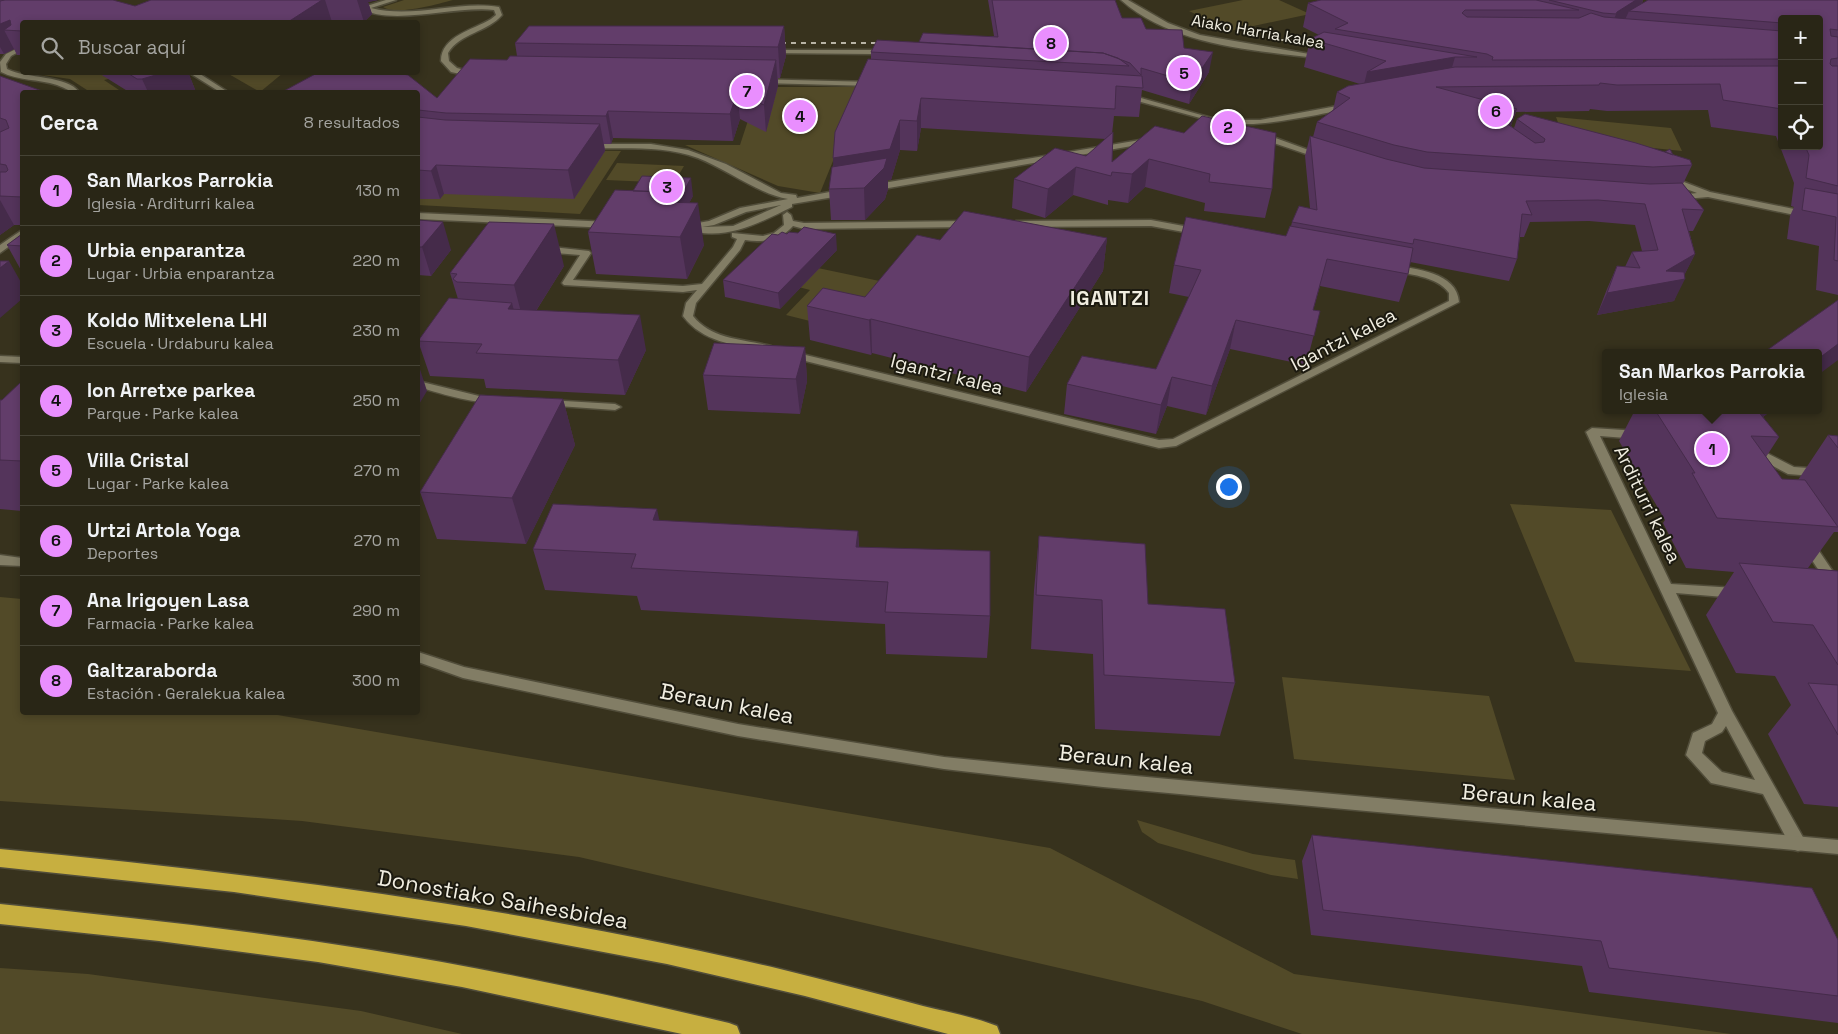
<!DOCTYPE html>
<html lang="es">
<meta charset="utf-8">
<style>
body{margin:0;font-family:"Space Grotesk",sans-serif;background:#353223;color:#f1f3f6}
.controls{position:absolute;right:15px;top:15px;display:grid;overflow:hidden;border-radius:5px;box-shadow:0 2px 8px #0003}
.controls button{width:45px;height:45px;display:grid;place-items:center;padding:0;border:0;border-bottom:1px solid #454335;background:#292616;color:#f1f3f6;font:25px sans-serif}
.you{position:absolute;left:1228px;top:486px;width:18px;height:18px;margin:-12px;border:4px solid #fff;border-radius:50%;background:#1a73e8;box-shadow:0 0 0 8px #1a73e833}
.badge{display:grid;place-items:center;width:32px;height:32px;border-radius:50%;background:#e98efe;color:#111;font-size:16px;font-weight:700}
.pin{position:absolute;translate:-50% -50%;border:2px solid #fff;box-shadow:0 1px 5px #0006}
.popup{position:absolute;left:1602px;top:349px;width:220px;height:65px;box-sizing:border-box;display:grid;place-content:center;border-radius:5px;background:#292616;filter:drop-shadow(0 1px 4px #0005);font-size:16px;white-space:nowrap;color:#a5a5a1}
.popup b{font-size:19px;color:#f1f3f6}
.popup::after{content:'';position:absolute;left:50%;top:100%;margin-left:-10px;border:10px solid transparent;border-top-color:#292616}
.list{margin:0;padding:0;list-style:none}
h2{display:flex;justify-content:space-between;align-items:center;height:65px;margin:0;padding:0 20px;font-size:21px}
h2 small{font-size:16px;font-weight:400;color:#a5a5a1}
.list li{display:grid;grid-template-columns:32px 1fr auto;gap:15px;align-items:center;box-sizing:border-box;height:70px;padding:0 20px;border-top:1px solid #454335}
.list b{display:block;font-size:19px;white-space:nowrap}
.list p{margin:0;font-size:16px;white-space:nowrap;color:#a5a5a1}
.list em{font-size:16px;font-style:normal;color:#a5a5a1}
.icon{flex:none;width:28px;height:28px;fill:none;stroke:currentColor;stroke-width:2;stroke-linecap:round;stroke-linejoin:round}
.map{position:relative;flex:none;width:1838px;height:1034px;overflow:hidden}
.search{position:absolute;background:#292616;box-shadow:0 2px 8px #0003;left:20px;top:20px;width:400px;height:55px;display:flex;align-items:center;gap:12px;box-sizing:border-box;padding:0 18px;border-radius:5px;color:#a5a5a1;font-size:19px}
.panel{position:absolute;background:#292616;box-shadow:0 2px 8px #0003;left:20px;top:90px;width:400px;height:625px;border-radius:5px}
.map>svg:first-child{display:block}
.green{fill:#524a28}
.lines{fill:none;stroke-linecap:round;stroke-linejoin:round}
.street-casing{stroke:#514d3a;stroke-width:3}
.secondary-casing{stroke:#514d3a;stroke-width:3}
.highway-casing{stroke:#514d3a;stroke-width:3}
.street{fill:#827d65;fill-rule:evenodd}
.secondary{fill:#827d65;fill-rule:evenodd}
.highway{fill:#c7af40;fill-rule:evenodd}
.rail{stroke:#b7b3a4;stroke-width:2;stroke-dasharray:5 5;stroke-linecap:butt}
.wall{fill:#54345b;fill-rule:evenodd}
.shaded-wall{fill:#452b4a}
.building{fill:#623d6a;stroke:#452b4a}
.labels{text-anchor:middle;stroke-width:4;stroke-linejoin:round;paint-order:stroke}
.far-street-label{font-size:16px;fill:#f1eee1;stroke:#1c1a10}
.street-label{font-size:19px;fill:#f1eee1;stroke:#1c1a10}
.far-district-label{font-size:20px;font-weight:bold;letter-spacing:1px;fill:#f1eee1;stroke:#1c1a10}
.near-street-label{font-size:22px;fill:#f1eee1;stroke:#1c1a10}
</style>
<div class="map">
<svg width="1838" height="1034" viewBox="0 0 1838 1034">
<rect width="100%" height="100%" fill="#37321d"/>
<path class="green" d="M404 0H453C438 4 396 16 383 7Z
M1243 0H1279L1310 14 1230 31 1189 11Z
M28 73H132L104 80 122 92H90L70 79Z
M227 73H283L260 92Z
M759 87H863L820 193 778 186 685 145H740Z
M1556 117 1671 128 1682 151 1564 139Z
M418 147 429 149 621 151 580 214 418 205Z
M617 163 684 166 674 183 606 180Z
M813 267 889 283 822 324 786 315 810 290 787 284Z
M1510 504 1611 510 1691 671 1575 662Z
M0 597 22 599V712L266 713 1050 848 1294 974 1731 1034H1302L1202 1001 579 857 302 821 0 801Z
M1282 677 1489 696 1515 780 1294 759Z
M1137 820 1253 854 1295 860 1298 879 1271 875 1158 843 1142 832Z
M0 968 88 974 361 1011 462 1034H0Z"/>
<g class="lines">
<defs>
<path id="street" d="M386 0H396L371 8C414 19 457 0 499 7L502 15C488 32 460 33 448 53L449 61 457 68 479 74V78L451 72 441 61C441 36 473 30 491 19L496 15 494 10C457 5 391 27 360 8Z
M1121 0H1128L1168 23 1200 35 1327 57 1323 59C1256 50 1174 47 1121 0Z
M22 46V50L11 56 6 64 7 69C27 79 67 75 79 92 70 92 65 88 57 85 38 79 19 81 1 72L0 62 6 54Z
M770 50H871L891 54 887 56 871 54 768 53V51Z
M188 72H197L228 92H220Z
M757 79 873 82 877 84 873 86 760 83H757Z
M1122 96 1141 98 1219 120 1215 122 1141 102 1122 100Z
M1348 104 1352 106 1351 108C1332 112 1248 130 1236 122L1240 120H1260Z
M1256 133H1262L1325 156 1318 158 1256 137Z
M1152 138 1156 140 1155 142 871 191 867 188 871 185Z
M585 144H651L688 150 726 164 781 193 796 195 797 198 846 189 850 192 846 195 792 204V207C763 221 730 239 697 232V228L684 231 679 228 681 226 709 221 740 208 788 199C761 195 726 169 698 158 663 145 625 149 588 148L584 146ZM781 205 733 226 702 227 714 225 746 212Z
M1665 177H1671L1710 192 1838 218V224L1708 197 1673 200V196L1697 193 1665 181Z
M787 212 791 215 793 221 804 223 968 221 973 224 968 227 804 229 793 226C781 240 763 243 745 240L740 250 696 303 693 316C712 340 744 339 771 346L772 348 771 350 767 351C736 345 703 343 683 316L686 303 697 290 683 292 564 285 562 283 580 255 543 252 538 249 543 246 589 251 591 253 573 280 683 286 702 284 733 247 737 239 732 237V233L763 236 774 233 784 225 783 215Z
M418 213 610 222 615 225 610 228 418 219Z
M1151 220 1200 229 1205 232 1200 235 1151 226 1016 227 1011 224 1016 221Z
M22 230V237L0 253V245Z
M1392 265C1415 269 1457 272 1459 302L1176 446 1159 448 785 356 784 354 789 351 1159 440 1173 439 1449 301V293C1436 275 1408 275 1389 270L1387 268Z
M0 356 22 357V363L0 362Z
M418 381 479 396 493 397 499 400C489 409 432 391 418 387Z
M548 400 615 404 621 407 615 410 544 405 542 403Z
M1592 428 1639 431 1645 435 1639 439 1600 436 1671 584 1736 588 1741 590 1743 593 1741 596 1736 598 1676 593 1732 711 1804 839 1806 844 1804 849 1798 851 1792 849 1763 794 1711 783 1686 755 1693 733 1712 724 1718 713 1586 432ZM1726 726 1755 780 1722 772 1702 753 1705 741 1722 732Z
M1751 445 1794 467 1838 470V478L1788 474 1747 452 1745 449 1747 446Z
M1808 541 1813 542 1838 579V594L1833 592 1802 545 1803 542Z"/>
<path id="secondary" d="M0 555 22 558V566L0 565Z
M418 652 464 667 738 724 944 757 1103 773 1838 840V854L1103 787 944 769 738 736 463 678 418 662Z"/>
<path id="highway" d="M0 849C262 874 524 908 780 969 828 981 876 993 923 1006 948 1012 974 1017 997 1026L1000 1034H948L805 996 667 964 466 926 234 892 0 867Z
M0 904C124 917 248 930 371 950 491 969 610 995 729 1023L737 1026 740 1034H682L462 987 318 962 159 941 0 924Z"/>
</defs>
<use href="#street" class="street-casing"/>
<use href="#secondary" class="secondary-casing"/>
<use href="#highway" class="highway-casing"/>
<use href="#street" class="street"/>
<use href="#secondary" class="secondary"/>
<use href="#highway" class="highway"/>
<path class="rail" d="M1279 40H1323
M771 43H888"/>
</g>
<path class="wall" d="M0 0 135 6 151 0H378L368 2 372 14 364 22H22V55H17L14 49 4 54H0Z
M988 0H1115L1122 18 1146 29 1184 48 1209 72 1189 104 1142 90 1139 117 1114 116 1112 134V162L1155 126 1272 189 1265 218 1204 211 1205 203 1145 187 1128 203 1108 200V205L1073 195 1045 218 1012 208 1014 179 1086 156 1106 139 921 128 917 151 900 150 891 180H888V189L885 199 865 220H831L829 189 833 166 871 60V52L919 42 994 36Z
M1321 0H1643L1642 4 1838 0V295L1816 290 1819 246 1787 239 1790 216 1794 207 1791 206 1794 183 1776 136 1711 127 1708 110 1607 111 1590 109 1589 111 1516 112 1511 126 1514 128 1517 119 1673 155 1692 165 1683 184 1704 210 1693 231H1689L1695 254 1684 275 1674 301 1597 315 1607 289 1617 266 1625 267 1632 252 1642 251 1635 225 1589 221 1530 222 1524 237H1520L1517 259 1509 281 1410 262 1408 274 1399 302 1320 286 1313 310 1320 311 1306 365 1230 349 1206 415 1167 406 1156 434 1064 414 1067 384 1156 369 1189 297 1169 293 1174 265 1286 236 1291 226 1292 222 1310 208 1305 156 1310 136 1313 137 1317 122 1333 110 1337 92 1360 84 1304 67 1310 39 1319 35 1303 27 1308 3ZM1782 19H1819V146H1782Z
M784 26 786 56 780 78H778V86L766 132 740 119 733 141 613 138 611 144H604L605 151 574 199 444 194 440 199H418V92L437 98 507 60 517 56 515 43Z
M97 72H188L196 92H129Z
M0 76 22 92V225H14L0 235Z
M693 196 689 203 704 245 687 279 596 274 588 232Z
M418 220 451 250 431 276 418 275Z
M22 234V272L7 245Z
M1107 238 1103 271 1026 392 872 353 871 355 810 340 807 306 865 297 940 240Z
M837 250 780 309 725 297 723 280Z
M564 266 536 311 646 350 625 395 486 388 484 379 430 376 418 341 458 299 450 273Z
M805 347 807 381 800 414 708 410 703 375Z
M22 381V511L0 509V400H2Z
M563 399 575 445 526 544 437 539 420 492Z
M1635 410H1772L1763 417 1779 437 1766 457 1782 479 1798 480 1828 435 1838 436V532H1834L1808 568 1838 571V807L1804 804 1768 734 1791 705 1775 676 1736 673 1706 615 1734 572 1686 568 1663 523 1665 520 1619 441Z
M660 521 858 531 859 547 990 616 987 658 886 654 885 624 641 610 637 596 545 590 533 549Z
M1039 536 1148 604 1235 683 1220 736 1095 729 1093 654 1031 649 1034 590Z
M1312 835 1838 940V1023L1589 992 1582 966 1311 935 1302 861Z"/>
<path class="shaded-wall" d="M322 0H325L332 22H288Z
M357 0H378L368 2 372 14 364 22Z
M1636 0H1643L1638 12 1629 11 1624 22 1609 31 1617 12Z
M10 20 16 31 4 30 14 49 4 54 0 47V24Z
M784 26 786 56 780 78 778 47Z
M1213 52 1209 72 1189 104 1192 83Z
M1455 57 1447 85 1360 101 1367 72Z
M776 60 778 86 766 132 764 105Z
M166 72H188L196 92H148L142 79Z
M737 93 740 119 733 141 730 114Z
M921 98V128L917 151V121Z
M1517 109 1507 136 1494 144 1503 118Z
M608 111 613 138 611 144 606 116Z
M900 120V150L891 180H888V189L885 199 865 220 864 188H834L833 158Z
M600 124 605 151 574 199 568 170Z
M1149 159 1145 187 1128 203 1132 174Z
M436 165 444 194 440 199 431 171Z
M1076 167 1073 195 1045 218 1048 189Z
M691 178 693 196 678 224 676 206Z
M667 192 674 233 662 202Z
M0 200 14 225 0 235Z
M698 203 704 245 687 279 680 237Z
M443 222 451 250 431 276 422 247Z
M554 224 564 266 525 328 514 285Z
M836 234 837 250 780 309 778 293Z
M1107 238 1103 271 1026 392 1029 357Z
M1695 254 1684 276 1685 279 1674 301 1597 315 1607 293 1666 271Z
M9 261 22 284V299L0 318V268Z
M512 303 521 337 508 309Z
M640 315 646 350 625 395 618 360Z
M871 319 872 353 871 355 869 320Z
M1236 320 1230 349 1206 415 1212 386Z
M1838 344V360L1818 375V359Z
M805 347 807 381 800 414 796 379Z
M418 363 427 391 418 406Z
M1172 377 1167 406 1156 434 1161 405Z
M563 399 575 445 526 544 512 498Z
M1763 410H1772L1755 423Z
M657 509 666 551 653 520Z
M858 531 860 573 856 547Z"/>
<path class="building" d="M5 0H113L135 6 151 0H322L288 22H22V31L4 30 11 25 10 20 0 24V1Z
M992 0H1115L1122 18H1141L1146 29 1182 30 1184 48 1213 52 1192 83 1141 68V75L1130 63 1103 53 919 42 923 33 998 37Z
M1321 0H1536L1579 10H1465L1462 13 1467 17 1579 18 1591 13 1604 17 1782 31V59L1492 60 1493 57 1487 54 1335 29 1348 23 1308 3Z
M1549 0H1636L1617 12 1616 14 1603 13Z
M1648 0H1838V30L1830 29 1831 36 1838 37V58L1831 59 1830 64 1832 66H1838V186L1806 178 1809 155 1805 146H1819V19H1782V23L1629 11Z
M529 26H784L778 47 515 43Z
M1324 32 1477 57H1455L1367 72 1386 61 1310 39Z
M877 40 1103 53 1118 58 1129 66 871 52Z
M510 56 776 60 764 105 737 93 730 114 608 111 606 116 446 113 418 110V92H282L319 72H391L408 75 437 98 470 59 507 60Z
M868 59 1142 76 1143 88 1116 86 1115 109 921 98 917 121 900 120 890 149 833 158 835 132Z
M1782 66V109L1723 100 1720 84 1617 85 1600 83 1599 85 1436 87 1517 109 1503 118V121L1535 143 1544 142 1545 139 1517 119 1525 114 1636 143 1690 160 1692 165 1653 167 1427 152 1394 145 1317 122 1350 98 1337 92 1348 86 1455 67Z
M126 72H166L142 79H137Z
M0 76 45 92H22V197L0 196V172H6L8 170 6 165 0 164V132L9 128 6 120 0 118Z
M1202 116 1276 133 1272 189 1209 182 1210 174 1149 159 1132 174 1112 172 1111 176 1076 167 1048 189 1014 179 1055 148 1086 156 1113 132 1112 162 1155 126 1184 133Z
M418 117 445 120 600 124 568 170 436 165 431 171 418 170Z
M1310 136 1386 159 1424 168 1650 184 1682 183 1704 210 1682 209 1695 254 1666 271 1684 272 1685 279 1607 293 1617 266 1640 268 1632 252 1658 250 1645 204 1598 200 1526 201 1532 215 1522 214 1517 259 1414 239 1413 244 1292 222 1299 206 1317 210Z
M1670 149 1673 155 1665 152Z
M887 158 884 168 864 188 829 189 832 167Z
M642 176 691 178 678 202H669L667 192 633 191Z
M1805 188 1838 194V261L1834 260 1836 217 1802 210Z
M615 190 667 192 662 202 698 203 680 237 588 232Z
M964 211 1107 238 1029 357 871 319 869 320 807 306 823 288 865 297 917 235 940 240Z
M1186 217 1286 236 1290 226 1413 248 1408 274 1327 259 1313 310 1320 311 1314 336 1236 320 1212 386 1172 377 1161 405 1067 384 1082 356 1156 369 1201 270 1174 265Z
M418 220 443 222 422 247H418Z
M489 222 554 224 514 285 457 282 453 279 457 274 450 273Z
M804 227 836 234 778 293 723 280 772 234 778 235 782 232 787 234 789 232 798 233Z
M22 234V246L7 245Z
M0 261H9L0 268Z
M449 298 512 303 508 309 640 315 618 360 476 353 482 344 418 341Z
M1838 300V344L1818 359V353H1763Z
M714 343 805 347 796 379 703 375Z
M22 381V461L0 460V400H2Z
M480 395 563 399 512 498 420 492Z
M1655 410H1757L1779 437 1751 436 1782 479 1805 480 1838 527 1717 518 1692 473H1695Z
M1828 435 1838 436V448Z
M553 504 657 509 653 520 858 531 856 547 990 551V616L885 612 888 582 631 568 636 554 533 549Z
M1039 536 1145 544 1148 604 1225 609 1235 683 1104 675 1102 600 1036 595Z
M1739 563 1838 571V665L1813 625 1773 622Z
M1808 683 1838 685V735Z
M1312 835 1812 888 1838 940V996L1609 968 1601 941 1323 910Z"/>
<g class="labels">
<g class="far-street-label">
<text transform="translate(1258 31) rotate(10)" y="6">Aiako Harria kalea</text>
</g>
<g class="street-label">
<text transform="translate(1343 339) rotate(-27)" y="7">Igantzi kalea</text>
<text transform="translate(947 374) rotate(14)" y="7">Igantzi kalea</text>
<text transform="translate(1648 504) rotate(64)" y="7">Arditurri kalea</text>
</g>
<g class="far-district-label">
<text x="1110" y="305">IGANTZI</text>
</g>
<g class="near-street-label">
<text transform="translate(727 703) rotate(11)" y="8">Beraun kalea</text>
<text transform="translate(1126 759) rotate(6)" y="8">Beraun kalea</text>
<text transform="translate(1529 797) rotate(5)" y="8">Beraun kalea</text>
<text transform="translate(503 899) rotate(10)" y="8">Donostiako Saihesbidea</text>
</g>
</g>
</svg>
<div class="controls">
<button>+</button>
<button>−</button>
<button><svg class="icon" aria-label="locate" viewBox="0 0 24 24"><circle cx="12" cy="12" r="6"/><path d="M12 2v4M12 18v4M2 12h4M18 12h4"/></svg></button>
</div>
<div class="you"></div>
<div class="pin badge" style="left:1712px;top:449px">1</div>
<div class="popup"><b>San Markos Parrokia</b>Iglesia</div>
<div class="pin badge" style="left:1228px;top:127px">2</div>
<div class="pin badge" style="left:667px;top:187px">3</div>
<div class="pin badge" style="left:800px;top:116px">4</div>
<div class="pin badge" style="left:1184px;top:73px">5</div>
<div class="pin badge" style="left:1496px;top:111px">6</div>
<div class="pin badge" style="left:747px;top:91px">7</div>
<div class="pin badge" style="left:1051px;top:43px">8</div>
<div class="search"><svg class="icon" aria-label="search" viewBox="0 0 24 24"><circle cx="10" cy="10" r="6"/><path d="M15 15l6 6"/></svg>Buscar aquí</div>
<section class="panel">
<h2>Cerca<small>8 resultados</small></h2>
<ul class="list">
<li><span class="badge">1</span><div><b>San Markos Parrokia</b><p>Iglesia · Arditurri kalea</p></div><em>130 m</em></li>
<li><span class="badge">2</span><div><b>Urbia enparantza</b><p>Lugar · Urbia enparantza</p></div><em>220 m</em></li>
<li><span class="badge">3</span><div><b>Koldo Mitxelena LHI</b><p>Escuela · Urdaburu kalea</p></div><em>230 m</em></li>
<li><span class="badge">4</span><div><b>Ion Arretxe parkea</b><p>Parque · Parke kalea</p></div><em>250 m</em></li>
<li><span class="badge">5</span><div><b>Villa Cristal</b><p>Lugar · Parke kalea</p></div><em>270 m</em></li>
<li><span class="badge">6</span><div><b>Urtzi Artola Yoga</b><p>Deportes</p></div><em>270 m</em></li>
<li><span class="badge">7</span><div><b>Ana Irigoyen Lasa</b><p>Farmacia · Parke kalea</p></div><em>290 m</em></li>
<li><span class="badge">8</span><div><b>Galtzaraborda</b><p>Estación · Geralekua kalea</p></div><em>300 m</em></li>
</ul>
</section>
</div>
